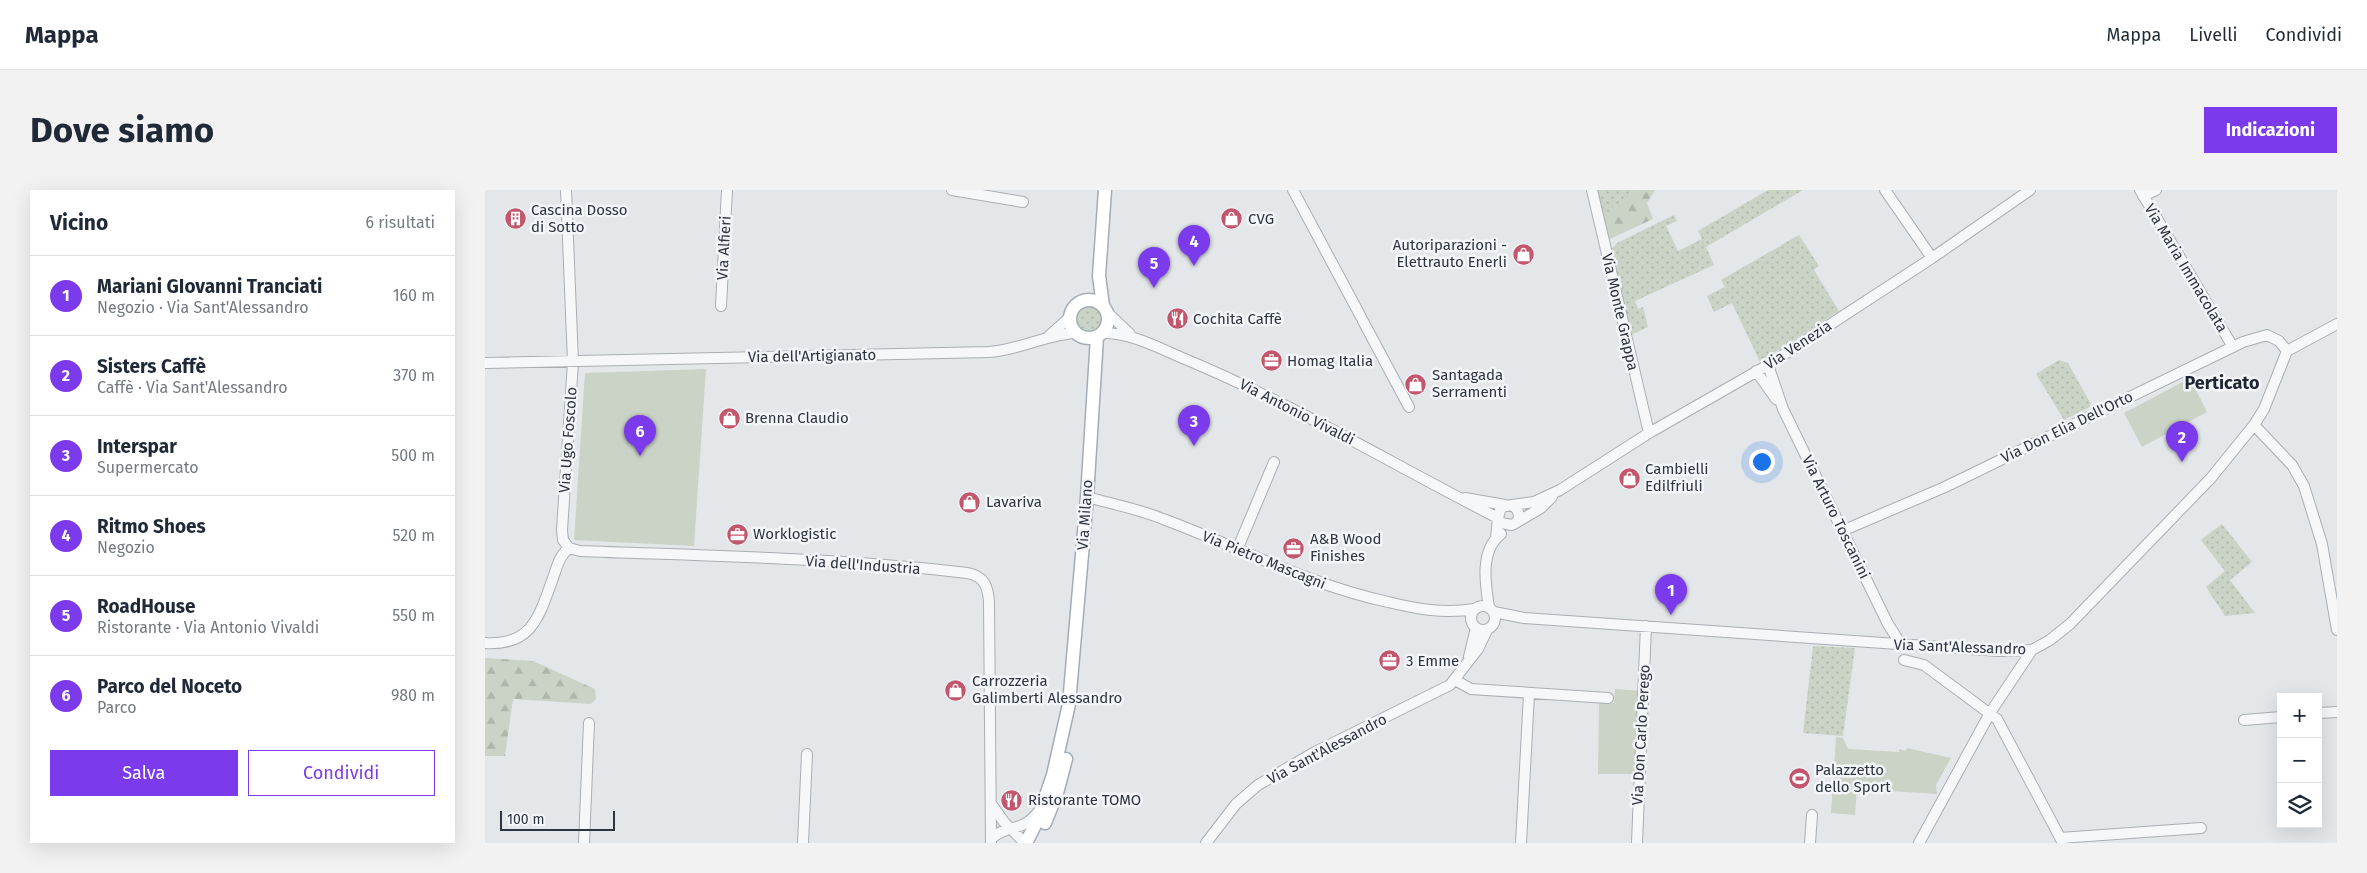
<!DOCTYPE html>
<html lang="it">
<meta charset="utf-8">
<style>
body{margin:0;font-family:"Fira Sans",sans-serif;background:#f2f2f3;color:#1f2937}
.controls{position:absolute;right:15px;bottom:15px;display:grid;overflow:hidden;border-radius:0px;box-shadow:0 5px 20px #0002}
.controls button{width:45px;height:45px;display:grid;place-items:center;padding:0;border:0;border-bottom:1px solid #e0e1e3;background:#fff;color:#1f2937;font:25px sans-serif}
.scale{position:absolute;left:15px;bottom:12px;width:115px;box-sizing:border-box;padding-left:5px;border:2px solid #2d3541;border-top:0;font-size:14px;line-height:18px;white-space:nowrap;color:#2d3541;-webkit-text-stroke:4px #f3f5f8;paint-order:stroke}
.you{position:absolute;left:1276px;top:271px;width:18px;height:18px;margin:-12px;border:4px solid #fff;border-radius:50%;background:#1a73e8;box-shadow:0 0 0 8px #1a73e833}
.badge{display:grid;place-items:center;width:32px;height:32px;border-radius:50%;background:#7c3aed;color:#fff;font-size:16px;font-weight:700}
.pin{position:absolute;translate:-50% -41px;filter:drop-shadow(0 1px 2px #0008)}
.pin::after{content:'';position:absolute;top:26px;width:18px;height:15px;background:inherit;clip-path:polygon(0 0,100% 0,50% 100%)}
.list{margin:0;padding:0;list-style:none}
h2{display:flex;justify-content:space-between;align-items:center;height:65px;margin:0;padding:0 20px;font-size:21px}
h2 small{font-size:16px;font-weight:400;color:#747a83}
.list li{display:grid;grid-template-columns:32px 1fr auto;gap:15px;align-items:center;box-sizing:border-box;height:80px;padding:0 20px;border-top:1px solid #e0e1e3}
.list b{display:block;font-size:19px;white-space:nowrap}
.list p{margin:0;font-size:16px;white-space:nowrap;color:#747a83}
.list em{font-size:16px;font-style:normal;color:#747a83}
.actions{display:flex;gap:10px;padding:15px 20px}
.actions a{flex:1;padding:11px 0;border:1px solid #7c3aed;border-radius:0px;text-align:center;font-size:18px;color:#7c3aed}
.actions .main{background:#7c3aed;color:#fff}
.icon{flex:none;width:28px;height:28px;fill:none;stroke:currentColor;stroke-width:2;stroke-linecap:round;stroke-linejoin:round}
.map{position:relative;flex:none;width:1852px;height:653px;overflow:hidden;border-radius:0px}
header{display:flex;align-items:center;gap:30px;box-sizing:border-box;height:70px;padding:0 25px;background:#fff;border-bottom:1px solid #e0e1e3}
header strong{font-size:24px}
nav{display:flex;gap:28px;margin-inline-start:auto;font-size:18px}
.intro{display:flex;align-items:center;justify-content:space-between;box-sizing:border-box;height:120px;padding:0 30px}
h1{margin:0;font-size:35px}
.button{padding:12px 22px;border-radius:0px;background:#7c3aed;color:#fff;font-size:18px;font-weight:700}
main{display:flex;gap:30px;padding:0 30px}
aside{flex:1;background:#fff;border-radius:0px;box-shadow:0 5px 20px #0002}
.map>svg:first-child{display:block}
.grass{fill:url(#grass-dots)}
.forest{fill:url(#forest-firs)}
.green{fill:#cad3c6}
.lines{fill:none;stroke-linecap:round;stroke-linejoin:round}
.minor-casing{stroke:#a9aeb4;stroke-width:12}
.major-casing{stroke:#a4acb5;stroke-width:15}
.minor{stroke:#f6f7f9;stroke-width:10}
.major{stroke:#fff;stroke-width:12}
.labels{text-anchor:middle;stroke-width:5;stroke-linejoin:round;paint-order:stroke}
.poi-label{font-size:15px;fill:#2d3541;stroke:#f3f5f8;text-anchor:start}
.street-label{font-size:15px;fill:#2d3541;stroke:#f3f5f8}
.quarter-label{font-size:18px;font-weight:bold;fill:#1f2632;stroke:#f3f5f8}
</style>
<header>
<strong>Mappa</strong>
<nav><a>Mappa</a><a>Livelli</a><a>Condividi</a></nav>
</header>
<div class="intro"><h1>Dove siamo</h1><a class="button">Indicazioni</a></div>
<main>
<aside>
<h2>Vicino<small>6 risultati</small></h2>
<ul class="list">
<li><span class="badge">1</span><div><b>Mariani GIovanni Tranciati</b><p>Negozio · Via Sant'Alessandro</p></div><em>160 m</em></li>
<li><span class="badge">2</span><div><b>Sisters Caffè</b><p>Caffè · Via Sant'Alessandro</p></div><em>370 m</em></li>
<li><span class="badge">3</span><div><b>Interspar</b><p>Supermercato</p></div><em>500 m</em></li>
<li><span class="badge">4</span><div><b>Ritmo Shoes</b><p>Negozio</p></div><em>520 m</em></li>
<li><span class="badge">5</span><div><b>RoadHouse</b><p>Ristorante · Via Antonio Vivaldi</p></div><em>550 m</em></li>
<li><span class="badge">6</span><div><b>Parco del Noceto</b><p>Parco</p></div><em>980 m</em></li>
</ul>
<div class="actions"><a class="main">Salva</a><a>Condividi</a></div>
</aside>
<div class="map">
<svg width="1852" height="653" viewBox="0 0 1852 653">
<defs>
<pattern id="grass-dots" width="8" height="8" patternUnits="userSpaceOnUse" patternTransform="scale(1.25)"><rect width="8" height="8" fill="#cad3c6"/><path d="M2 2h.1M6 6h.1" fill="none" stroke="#aeb6ab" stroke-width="1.8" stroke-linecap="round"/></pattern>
<pattern id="forest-firs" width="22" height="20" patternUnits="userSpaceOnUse" patternTransform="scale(1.25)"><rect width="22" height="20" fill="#cad3c6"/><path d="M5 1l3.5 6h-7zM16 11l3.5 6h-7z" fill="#aeb6ab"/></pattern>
</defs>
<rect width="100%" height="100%" fill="#e4e7ea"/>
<path class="grass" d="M1112 0H1150L1141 10 1117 23Z
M1283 0H1318L1221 57 1229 75 1150 111 1153 119 1158 117 1163 137 1146 145 1126 60 1132 53 1189 25 1192 31 1181 36 1193 61 1217 49 1213 41Z
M1314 45 1334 76 1329 80 1354 121 1275 172 1247 113 1229 122 1222 106 1240 97 1236 90Z
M588 129a16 16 0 1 1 32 0a16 16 0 1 1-32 0Z
M1574 170 1583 173 1607 216 1579 230 1551 184Z
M1737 334 1767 372 1745 390 1770 423 1740 426 1721 397 1740 381 1716 350Z
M1328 456 1370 458 1358 546 1318 543Z"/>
<path class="forest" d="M1150 0H1170L1162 13 1168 29 1125 49 1117 23 1141 10Z
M0 468 48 471 110 499 111 509 106 514 28 509 20 566H0Z"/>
<path class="green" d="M221 179 209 356 89 350 100 183Z
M1705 188 1722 222 1657 257 1639 223Z
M1130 499 1157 501 1154 584H1113L1114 512 1129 513Z
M1351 547 1358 548 1363 559 1414 562V559L1421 561 1422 558 1466 568 1451 595 1452 604 1372 599 1370 625 1346 623Z"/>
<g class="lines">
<defs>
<path id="minor" d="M81 0 88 172 77 340 78 350 84 358
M467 0 538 12
M808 0 876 127
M1107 0 1164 243
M1400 0 1447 68
M1655 0 1748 157
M1658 6 1671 0
M236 116 242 0
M622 122 645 144
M878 131 924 217
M618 143C647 143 674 158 700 169 808 214 909 275 1013 328L1011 348
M564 146 585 127
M0 173 504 162C534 160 560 145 590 143
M1283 175 1298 219 1403 434 1417 456
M1271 181 1291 209
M1769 235 1807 275 1819 296 1837 354 1852 440
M602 307C627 314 654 319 678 329 754 357 824 395 903 412 932 419 959 424 989 419
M980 308 1020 315
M1027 315 1049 312 1075 300 1164 243 1283 175 1447 68 1545 0
M1033 331C1035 323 1033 320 1027 315L1016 317 1013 328 1016 333 1027 335 1056 318 1067 307
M1357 341 1460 297 1758 152 1782 145 1794 151 1802 161
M84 358 95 361C224 366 354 368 482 383 499 386 503 396 504 412L506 653
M752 360 789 272
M986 428a12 12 0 1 1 24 0a12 12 0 1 1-24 0Z
M1004 417C1000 393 995 360 1016 344
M1009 422 1039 428 1514 461 1547 460 1565 450 1585 434 1726 288 1769 235 1779 219 1802 161 1852 134
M0 453C47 456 54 427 68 388 72 377 74 366 84 358
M984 467 991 438
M1419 470 1439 475 1512 529 1578 653
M970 490 986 499 1123 508
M1833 523 1852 522
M1759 530 1796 527
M507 615 519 632 540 653
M507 648C522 634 537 643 553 622
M1575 648 1716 638
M99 653 104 533
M318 653 322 564
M721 653 751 614 773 595 830 562 965 495 993 459 1002 440
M1036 653 1044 504
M1152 653 1161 436
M1325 653 1327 625
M1434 653 1505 523 1547 460"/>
<path id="major" d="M585 129a19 19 0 1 1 38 0a19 19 0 1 1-38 0Z
M618 116 614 86 620 0
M560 633 572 603 581 569
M541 653 553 629 568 585 584 514 602 307 612 147"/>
</defs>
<use href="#minor" class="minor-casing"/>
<use href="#major" class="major-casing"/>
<use href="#minor" class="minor"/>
<use href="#major" class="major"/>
</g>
<defs>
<symbol id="building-disc" viewBox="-11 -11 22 22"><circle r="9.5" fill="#c2566c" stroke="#f3f5f8"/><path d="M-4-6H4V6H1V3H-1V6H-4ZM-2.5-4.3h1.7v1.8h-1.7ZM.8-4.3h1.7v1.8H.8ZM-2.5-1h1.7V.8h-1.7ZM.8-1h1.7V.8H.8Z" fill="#fff"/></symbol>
<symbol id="shop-disc" viewBox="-11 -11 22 22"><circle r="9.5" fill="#c2566c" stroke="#f3f5f8"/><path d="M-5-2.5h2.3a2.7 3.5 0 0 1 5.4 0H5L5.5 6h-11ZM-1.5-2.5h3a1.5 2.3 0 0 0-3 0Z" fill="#fff"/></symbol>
<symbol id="restaurant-disc" viewBox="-11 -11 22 22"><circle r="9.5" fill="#c2566c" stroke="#f3f5f8"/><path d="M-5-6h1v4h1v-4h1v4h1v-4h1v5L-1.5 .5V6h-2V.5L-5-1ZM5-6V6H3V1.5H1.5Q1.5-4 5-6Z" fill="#fff"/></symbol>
<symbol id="office-disc" viewBox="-11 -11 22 22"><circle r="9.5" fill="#c2566c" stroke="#f3f5f8"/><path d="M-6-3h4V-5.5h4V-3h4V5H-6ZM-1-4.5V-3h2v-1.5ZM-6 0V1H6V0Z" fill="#fff"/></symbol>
<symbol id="stadium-disc" viewBox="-11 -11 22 22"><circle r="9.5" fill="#c2566c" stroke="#f3f5f8"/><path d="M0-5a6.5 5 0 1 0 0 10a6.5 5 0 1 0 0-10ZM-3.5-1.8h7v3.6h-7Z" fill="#fff"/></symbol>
</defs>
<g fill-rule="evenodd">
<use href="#building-disc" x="18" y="16" width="25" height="25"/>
<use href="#shop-disc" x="734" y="16" width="25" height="25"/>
<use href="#shop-disc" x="1026" y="52" width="25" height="25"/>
<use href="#restaurant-disc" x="680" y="116" width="25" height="25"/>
<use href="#office-disc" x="774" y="158" width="25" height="25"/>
<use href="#shop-disc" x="918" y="182" width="25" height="25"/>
<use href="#shop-disc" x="232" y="216" width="25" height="25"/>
<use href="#shop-disc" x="1132" y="276" width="25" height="25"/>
<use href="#shop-disc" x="472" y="300" width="25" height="25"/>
<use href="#office-disc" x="240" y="332" width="25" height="25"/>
<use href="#office-disc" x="796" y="346" width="25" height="25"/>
<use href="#office-disc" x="892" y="458" width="25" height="25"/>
<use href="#shop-disc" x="458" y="488" width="25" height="25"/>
<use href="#stadium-disc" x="1302" y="576" width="25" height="25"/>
<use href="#restaurant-disc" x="514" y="598" width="25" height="25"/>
</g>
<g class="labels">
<g class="poi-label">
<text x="46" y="25">Cascina Dosso<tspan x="46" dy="17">di Sotto</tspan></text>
<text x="763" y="34">CVG</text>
<text x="1022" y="60" text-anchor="end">Autoriparazioni -<tspan x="1022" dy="17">Elettrauto Enerli</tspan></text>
<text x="708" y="134">Cochita Caffè</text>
<text x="802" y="176">Homag Italia</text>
<text x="947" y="190">Santagada<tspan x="947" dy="17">Serramenti</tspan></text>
<text x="260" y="233">Brenna Claudio</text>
<text x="1160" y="284">Cambielli<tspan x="1160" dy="17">Edilfriuli</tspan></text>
<text x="501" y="317">Lavariva</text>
<text x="268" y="349">Worklogistic</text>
<text x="825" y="354">A&amp;B Wood<tspan x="825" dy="17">Finishes</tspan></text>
<text x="921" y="476">3 Emme</text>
<text x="487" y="496">Carrozzeria<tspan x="487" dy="17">Galimberti Alessandro</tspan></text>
<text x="1330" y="585">Palazzetto<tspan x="1330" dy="17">dello Sport</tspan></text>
<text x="543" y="615">Ristorante TOMO</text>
</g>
<g class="street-label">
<text transform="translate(239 58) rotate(-87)" y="5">Via Alfieri</text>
<text transform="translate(1701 78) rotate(59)" y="5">Via Maria Immacolata</text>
<text transform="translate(1135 122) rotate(77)" y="5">Via Monte Grappa</text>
<text transform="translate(1313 155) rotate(-33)" y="5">Via Venezia</text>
<text transform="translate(327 166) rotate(-1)" y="5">Via dell'Artigianato</text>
<text transform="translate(812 222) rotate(27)" y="5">Via Antonio Vivaldi</text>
<text transform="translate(1582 237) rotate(-26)" y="5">Via Don Elia Dell'Orto</text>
<text transform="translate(83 250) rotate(-86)" y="5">Via Ugo Foscolo</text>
<text transform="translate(600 325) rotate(-86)" y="5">Via Milano</text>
<text transform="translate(1351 327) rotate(64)" y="5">Via Arturo Toscanini</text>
<text transform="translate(779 370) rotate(22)" y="5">Via Pietro Mascagni</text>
<text transform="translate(378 375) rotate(4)" y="5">Via dell'Industria</text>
<text transform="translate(1475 457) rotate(2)" y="5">Via Sant'Alessandro</text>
<text transform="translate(1156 545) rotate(-87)" y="5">Via Don Carlo Perego</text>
<text transform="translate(842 559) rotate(-28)" y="5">Via Sant'Alessandro</text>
</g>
<g class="quarter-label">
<text x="1737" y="199">Perticato</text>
</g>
</g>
</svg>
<div class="controls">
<button>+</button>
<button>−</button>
<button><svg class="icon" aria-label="layers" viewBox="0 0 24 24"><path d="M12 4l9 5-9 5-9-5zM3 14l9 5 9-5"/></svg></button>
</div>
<div class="scale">100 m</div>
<div class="you"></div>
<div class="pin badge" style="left:1186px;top:425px">1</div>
<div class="pin badge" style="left:1697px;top:272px">2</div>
<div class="pin badge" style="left:709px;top:256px">3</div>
<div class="pin badge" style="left:709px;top:76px">4</div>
<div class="pin badge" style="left:669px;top:98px">5</div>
<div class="pin badge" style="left:155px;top:266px">6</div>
</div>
</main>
